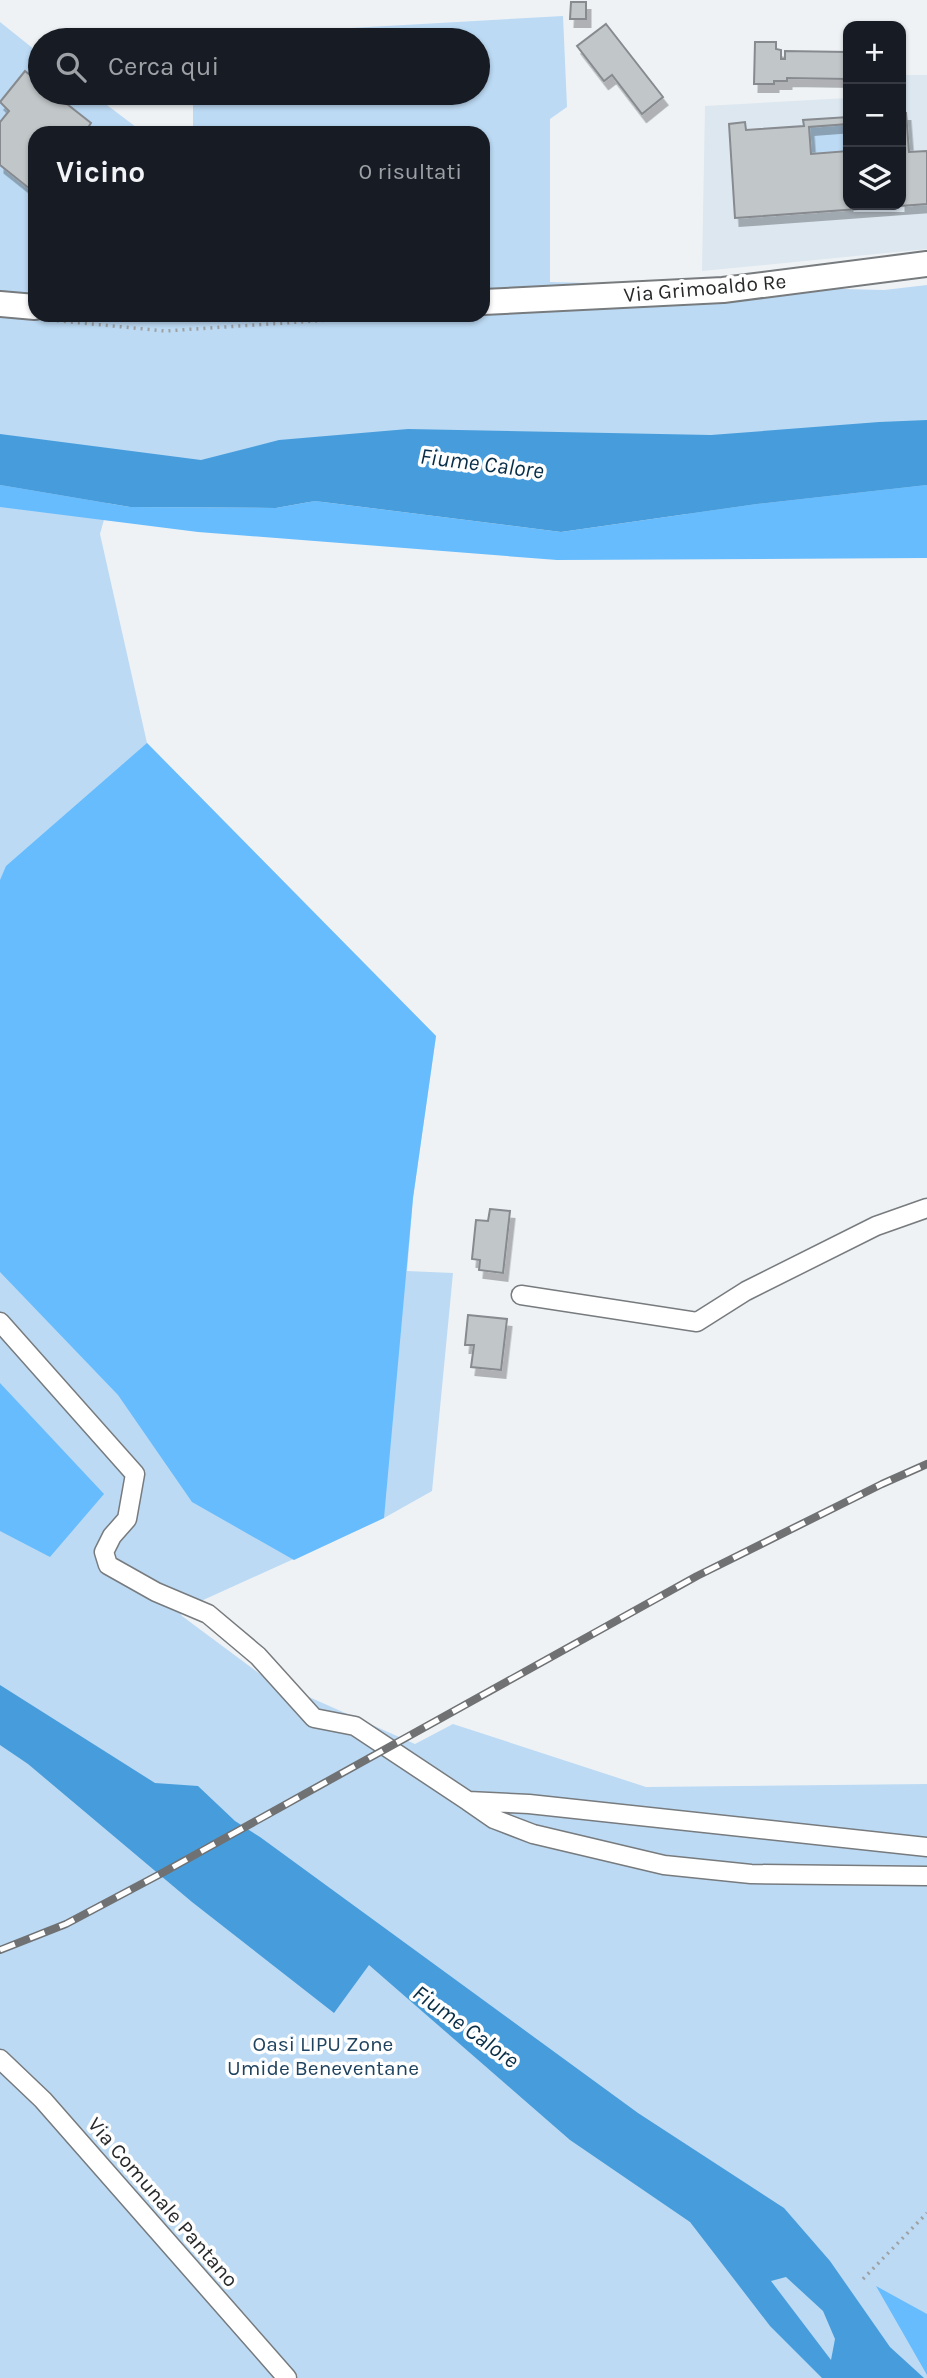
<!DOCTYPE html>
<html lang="it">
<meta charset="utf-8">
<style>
body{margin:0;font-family:Karla,sans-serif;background:#20242c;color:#f1f3f6}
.controls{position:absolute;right:21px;top:21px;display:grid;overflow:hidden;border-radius:14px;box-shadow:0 2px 5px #0004}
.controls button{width:63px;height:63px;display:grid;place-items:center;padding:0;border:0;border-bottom:2px solid #363941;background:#171b24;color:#f1f3f6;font:35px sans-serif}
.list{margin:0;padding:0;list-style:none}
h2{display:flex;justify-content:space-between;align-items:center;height:91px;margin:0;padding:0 28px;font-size:30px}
h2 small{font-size:23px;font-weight:400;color:#9ea1a6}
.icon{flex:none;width:38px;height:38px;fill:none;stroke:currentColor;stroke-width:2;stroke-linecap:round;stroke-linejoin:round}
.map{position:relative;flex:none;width:927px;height:2378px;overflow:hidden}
.search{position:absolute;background:#171b24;box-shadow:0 2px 5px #0004;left:28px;top:28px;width:462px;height:77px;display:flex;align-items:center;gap:18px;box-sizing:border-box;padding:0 24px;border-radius:38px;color:#9ea1a6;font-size:26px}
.panel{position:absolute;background:#171b24;box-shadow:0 2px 5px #0004;left:28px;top:126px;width:462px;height:196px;border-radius:21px}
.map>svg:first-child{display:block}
.built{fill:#dce7f0}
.green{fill:#bcdaf4}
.forest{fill:#67bcfd}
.water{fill:#479ddc;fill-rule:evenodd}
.building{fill:#c1c6c9;stroke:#878b8f;stroke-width:2;filter:url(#shadow)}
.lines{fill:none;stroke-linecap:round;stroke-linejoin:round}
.street-casing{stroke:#777b7e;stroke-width:21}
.secondary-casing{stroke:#777b7e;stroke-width:28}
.path{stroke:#9ea1a3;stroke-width:3.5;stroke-dasharray:2 5;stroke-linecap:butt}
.street{stroke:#fff;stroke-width:18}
.secondary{stroke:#fff;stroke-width:24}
.rail-casing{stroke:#6f7173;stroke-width:8}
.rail{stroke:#fefefe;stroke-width:5;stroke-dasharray:16;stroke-linecap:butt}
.labels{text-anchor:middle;stroke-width:7;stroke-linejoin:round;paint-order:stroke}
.street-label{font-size:21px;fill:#272829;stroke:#fefefe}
.park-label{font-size:21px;fill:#1f435e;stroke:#fefefe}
.water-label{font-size:23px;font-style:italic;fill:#072d47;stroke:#fefefe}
</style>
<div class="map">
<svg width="927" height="2378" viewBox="0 0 927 2378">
<defs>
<filter id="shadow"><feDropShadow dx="4.5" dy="8" stdDeviation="0" flood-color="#0004"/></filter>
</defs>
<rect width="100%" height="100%" fill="#eef2f5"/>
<path class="built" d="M901 75H927V249L702 271 705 106 848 98V205H901Z"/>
<path class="green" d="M563 16 567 107 550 119V282L884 290 927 285V522L111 495 100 534 147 743 436 1036 413 1198 407 1271 453 1273 432 1491 384 1518 179 1611 182 1616 264 1677 415 1744 453 1724 646 1787 927 1784V2378H0V22L40 54V93H91L144 133H35V315H483V133H193V93H478V40H192V37Z
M848 124V151L811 154 809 127Z"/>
<path class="forest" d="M0 485 130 507 276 508 315 501 561 532 757 504 927 485V558L557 560 198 532 0 507Z
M147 743 436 1036 413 1198 384 1518 294 1560 192 1502 118 1395 0 1272V880L6 866Z
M0 1383 104 1494 50 1557 0 1531Z
M876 2286 927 2314V2375Z"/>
<path class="water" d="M927 420V485L757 504 561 532 315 501 276 508 130 507 0 485V434L201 460 279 440 408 429 711 435 879 422Z
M0 1685 155 1783 198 1786 235 1821 260 1837 638 2113 784 2208 830 2261 890 2347 924 2378H822L770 2326 690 2222 570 2140 369 1965 334 2013 192 1902 28 1764 0 1745ZM786 2277 823 2311 835 2339 831 2360 771 2281Z"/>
<path class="building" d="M571 2H586V19H570Z
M606 24 663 97 642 114 612 75 604 81 577 46Z
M755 42H776V49L781 50V59H785V51L848 52V79L787 78V81H774V84H754Z
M25 71 40 83V93H53L91 123 89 126 97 133H35V193L0 165V122L9 111 0 102Z
M901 113H906L909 152 927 151V204L735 218 729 124 745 122 746 130 804 126 803 120 848 117V124L809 127 811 154 848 151V205H901Z
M490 1209 510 1211 503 1273 479 1270 480 1260 472 1259 476 1220 488 1221Z
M468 1315 507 1319 501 1370 471 1367 474 1345H465Z"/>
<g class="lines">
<defs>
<path id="street" d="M521 1295 697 1322 746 1291 876 1226 927 1208
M0 1322 135 1474 127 1519 112 1536 104 1552 108 1565 156 1592 208 1614 258 1656 314 1718 355 1726 468 1801 529 1804 927 1847
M468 1801 494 1819 533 1834 664 1865 751 1874 927 1876
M0 2059 43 2100 287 2378"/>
<path id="secondary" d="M483 302 723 290 927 264
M0 304 35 307"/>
</defs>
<use href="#street" class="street-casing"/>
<use href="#secondary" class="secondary-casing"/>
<path class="path" d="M50 320 165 331 404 315
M863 2279 927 2213"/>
<use href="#street" class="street"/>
<use href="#secondary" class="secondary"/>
<defs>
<path id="rail" d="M0 1950 66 1924 164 1872 697 1576 882 1484 927 1464"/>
</defs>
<use href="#rail" class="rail-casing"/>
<use href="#rail" class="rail"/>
</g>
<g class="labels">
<g class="street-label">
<text transform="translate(705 288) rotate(-5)" y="7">Via Grimoaldo Re</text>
<text transform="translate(163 2202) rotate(49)" y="7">Via Comunale Pantano</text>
</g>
<g class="park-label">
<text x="323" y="2051">Oasi LIPU Zone<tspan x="323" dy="24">Umide Beneventane</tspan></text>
</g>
<g class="water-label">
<text transform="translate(482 463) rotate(7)" y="8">Fiume Calore</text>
<text transform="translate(466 2026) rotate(36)" y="8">Fiume Calore</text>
</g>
</g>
</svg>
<div class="controls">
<button>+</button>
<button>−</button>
<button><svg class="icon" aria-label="layers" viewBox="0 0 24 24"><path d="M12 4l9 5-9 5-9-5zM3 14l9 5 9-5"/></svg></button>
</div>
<div class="search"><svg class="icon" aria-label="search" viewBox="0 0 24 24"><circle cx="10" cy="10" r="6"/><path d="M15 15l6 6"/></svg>Cerca qui</div>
<section class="panel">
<h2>Vicino<small>0 risultati</small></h2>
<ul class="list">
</ul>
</section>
</div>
